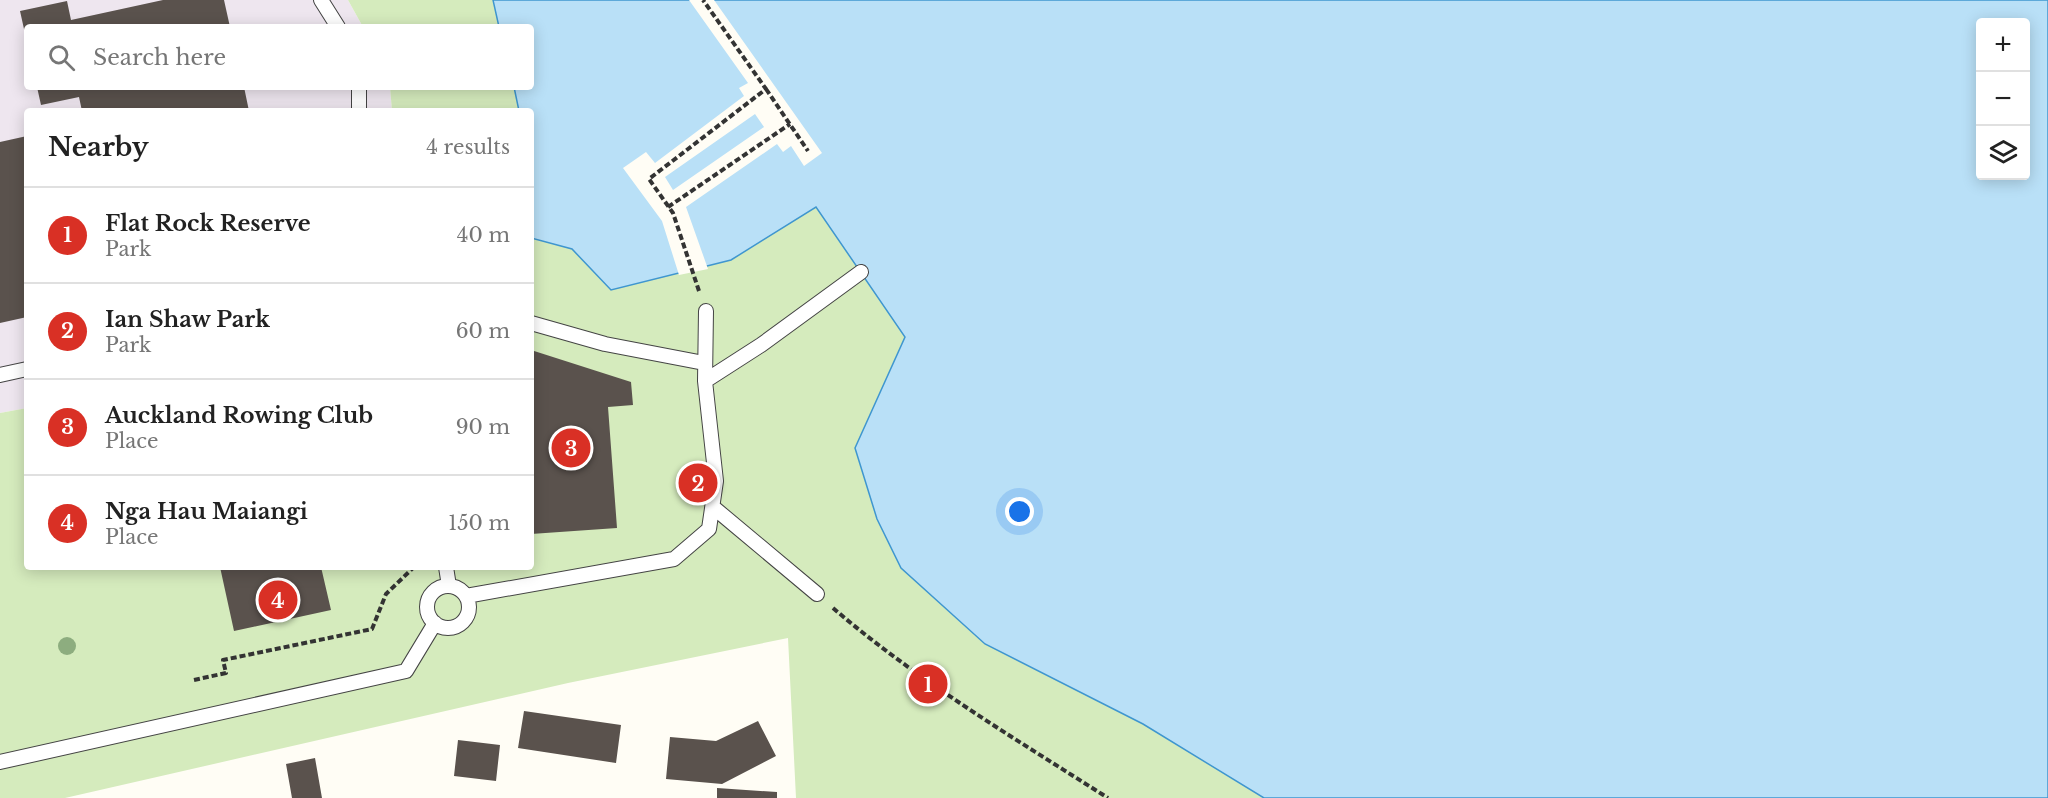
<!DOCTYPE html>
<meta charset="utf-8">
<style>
body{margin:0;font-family:"Libre Baskerville",serif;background:#f6f6f6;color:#222}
.controls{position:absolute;right:18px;top:18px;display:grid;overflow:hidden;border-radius:6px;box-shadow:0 3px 15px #0003}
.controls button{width:54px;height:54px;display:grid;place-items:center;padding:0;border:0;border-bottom:2px solid #e0e0e0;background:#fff;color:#222;font:30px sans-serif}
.you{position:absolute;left:1020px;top:512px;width:21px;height:21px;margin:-15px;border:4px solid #fff;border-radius:50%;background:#1a73e8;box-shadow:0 0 0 9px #1a73e833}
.badge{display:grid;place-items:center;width:39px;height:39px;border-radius:50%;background:#d93025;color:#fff;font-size:20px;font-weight:700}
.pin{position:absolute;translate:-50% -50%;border:3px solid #fff;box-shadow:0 2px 6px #0006}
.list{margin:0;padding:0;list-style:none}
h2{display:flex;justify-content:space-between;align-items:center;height:78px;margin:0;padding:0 24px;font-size:26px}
h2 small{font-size:20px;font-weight:400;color:#767676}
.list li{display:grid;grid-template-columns:39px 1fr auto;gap:18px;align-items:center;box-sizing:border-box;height:96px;padding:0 24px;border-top:2px solid #e0e0e0}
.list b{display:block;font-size:22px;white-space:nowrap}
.list p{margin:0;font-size:20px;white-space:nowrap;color:#767676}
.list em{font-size:20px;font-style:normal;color:#767676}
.icon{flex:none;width:33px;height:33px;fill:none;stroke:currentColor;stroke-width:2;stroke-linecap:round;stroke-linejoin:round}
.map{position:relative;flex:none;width:2048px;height:798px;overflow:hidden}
.search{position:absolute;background:#fff;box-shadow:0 3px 15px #0003;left:24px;top:24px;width:510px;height:66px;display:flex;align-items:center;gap:15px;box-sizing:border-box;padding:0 21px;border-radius:6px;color:#767676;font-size:22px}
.panel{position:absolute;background:#fff;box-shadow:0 3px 15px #0003;left:24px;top:108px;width:510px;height:462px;border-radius:6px}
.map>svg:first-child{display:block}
.industrial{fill:#eee6ef}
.green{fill:#d5ebbd}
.water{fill:#b9e0f7;stroke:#3f96cf;stroke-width:1.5;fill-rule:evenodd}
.pier{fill:#fffdf5;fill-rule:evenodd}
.building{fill:#5a524d}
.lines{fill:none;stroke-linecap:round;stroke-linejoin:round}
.lane-casing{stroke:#444;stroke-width:16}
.path{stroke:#333;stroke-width:4;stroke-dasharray:6 3;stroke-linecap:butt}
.lane{stroke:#fff;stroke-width:14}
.tree{fill:#8dad7f}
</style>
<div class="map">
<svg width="2048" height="798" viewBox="0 0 2048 798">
<rect width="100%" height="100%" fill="#fffdf5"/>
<path class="industrial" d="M0 0H348L363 27H27V87H390L392 111H27V408L0 413Z"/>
<path class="green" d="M348 0H576L876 175 1336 798H796L788 638 568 683 65 798H0V413L27 408V567H531V111H392L390 87H531V27H363Z"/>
<path class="water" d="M493 0H2048V798H1264L1143 724 985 644 901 568 877 519 855 448 905 337 816 207 731 260 611 290 572 249 531 238V111H519L514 87H531V27H499ZM1980 22H2026V176H1980Z"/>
<path class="pier" d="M689 0H714L822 153 804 166 791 146 783 152 777 144 686 207 708 269 679 275 662 221 623 168 646 152 655 163 744 96 739 88 748 83ZM755 114 764 127 673 190 665 177Z"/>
<path class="building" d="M163 0H224L230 27H27L26 38 20 11 67 1 71 20Z
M37 87H244L249 111H82L79 97 41 105Z
M27 136V317L0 323V142Z
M531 350 631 382 633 405 608 407 617 528 531 534Z
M220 567H321L331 610 234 631Z
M524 711 621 725 616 763 518 748Z
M758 721 776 756 722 784 666 779 670 737 716 741Z
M458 740 500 745 496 781 454 776Z
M315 758 322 798H292L286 764Z
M717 788 777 792V798H717Z"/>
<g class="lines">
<defs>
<path id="lane" d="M321 0 338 27
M359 87V111
M531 323 605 344 704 363
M0 375 27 369
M705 381 761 345 861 272
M713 507 817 594
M446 567 449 586
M427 607a21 21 0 1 1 42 0a21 21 0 1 1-42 0Z
M466 596 674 559 709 529 716 481 705 381 706 311
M0 762 406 671 435 623"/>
</defs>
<use href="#lane" class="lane-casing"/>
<path class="path" d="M766 89 808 151
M668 207 790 124
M699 291 673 213 649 179 766 89 703 0
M833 608C918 681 1014 738 1108 798
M194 680 226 673 223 660 372 629 386 594 414 567"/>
<use href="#lane" class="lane"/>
</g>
<circle class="tree" cx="67" cy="646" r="9"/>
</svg>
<div class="controls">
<button>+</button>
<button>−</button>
<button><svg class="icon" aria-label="layers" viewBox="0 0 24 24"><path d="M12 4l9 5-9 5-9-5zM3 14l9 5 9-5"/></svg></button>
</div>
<div class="you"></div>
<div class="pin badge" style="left:928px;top:684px">1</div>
<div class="pin badge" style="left:698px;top:483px">2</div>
<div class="pin badge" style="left:571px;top:448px">3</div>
<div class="pin badge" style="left:278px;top:600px">4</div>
<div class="search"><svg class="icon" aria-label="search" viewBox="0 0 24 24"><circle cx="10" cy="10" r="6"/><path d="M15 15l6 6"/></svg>Search here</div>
<section class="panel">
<h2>Nearby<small>4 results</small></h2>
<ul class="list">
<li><span class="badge">1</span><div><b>Flat Rock Reserve</b><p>Park</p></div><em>40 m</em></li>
<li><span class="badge">2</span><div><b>Ian Shaw Park</b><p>Park</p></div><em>60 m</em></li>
<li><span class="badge">3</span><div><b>Auckland Rowing Club</b><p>Place</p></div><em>90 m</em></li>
<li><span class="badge">4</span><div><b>Nga Hau Maiangi</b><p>Place</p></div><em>150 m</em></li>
</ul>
</section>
</div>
